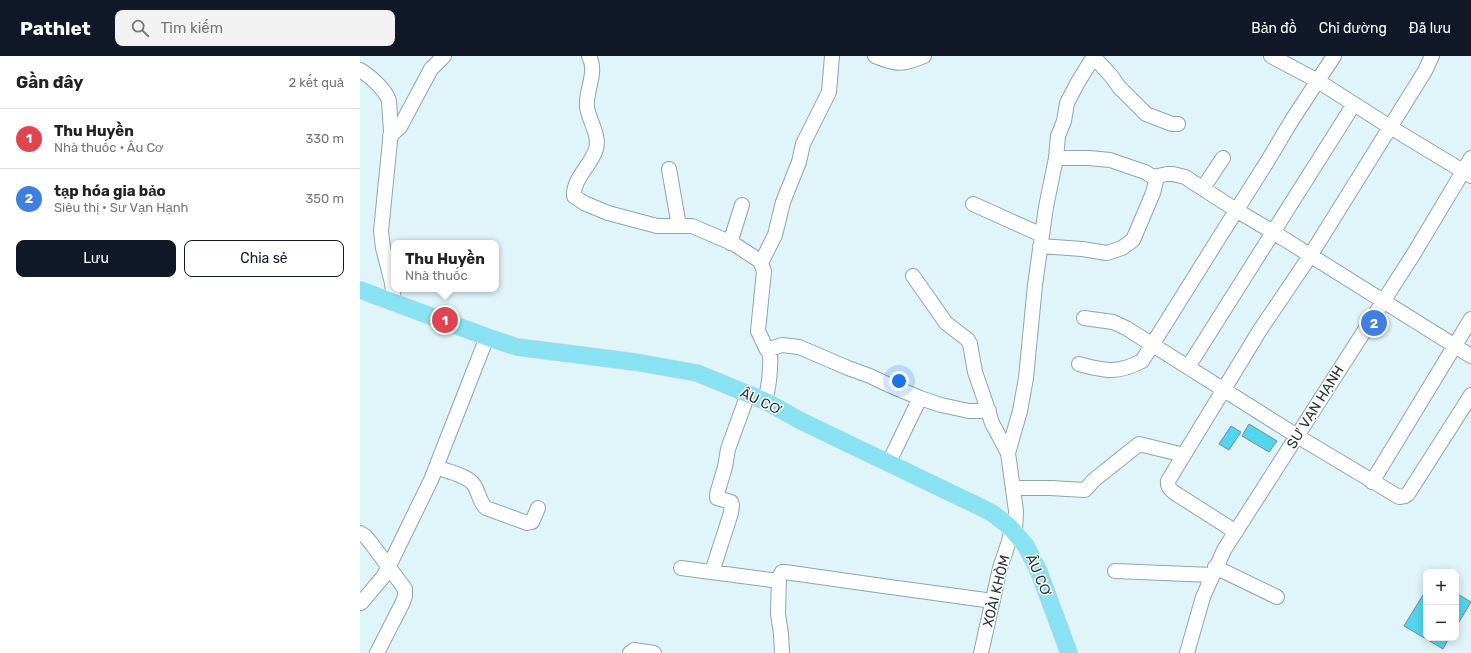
<!DOCTYPE html>
<html lang="vi">
<meta charset="utf-8">
<style>
body{margin:0;font-family:Rubik,sans-serif;background:#f2f2f2;color:#222}
.controls{position:absolute;right:12px;bottom:12px;display:grid;overflow:hidden;border-radius:8px;box-shadow:0 2px 10px #0003}
.controls button{width:36px;height:36px;display:grid;place-items:center;padding:0;border:0;border-bottom:1px solid #e0e0e0;background:#fff;color:#222;font:20px sans-serif}
.you{position:absolute;left:539px;top:325px;width:14px;height:14px;margin:-10px;border:3px solid #fff;border-radius:50%;background:#1a73e8;box-shadow:0 0 0 6px #1a73e833}
.badge{display:grid;place-items:center;width:26px;height:26px;border-radius:50%;background:#111827;color:#fff;font-size:13px;font-weight:700}
.pin{position:absolute;translate:-50% -50%;border:2px solid #fff;box-shadow:0 1px 4px #0006}
.popup{position:absolute;left:31px;top:184px;width:108px;height:52px;box-sizing:border-box;display:grid;place-content:center;border-radius:8px;background:#fff;filter:drop-shadow(0 1px 3px #0005);font-size:13px;white-space:nowrap;color:#767676}
.popup b{font-size:15px;color:#222}
.popup::after{content:'';position:absolute;left:50%;top:100%;margin-left:-8px;border:8px solid transparent;border-top-color:#fff}
.list{margin:0;padding:0;list-style:none}
h2{display:flex;justify-content:space-between;align-items:center;height:52px;margin:0;padding:0 16px;font-size:17px}
h2 small{font-size:13px;font-weight:400;color:#767676}
.list li{display:grid;grid-template-columns:26px 1fr auto;gap:12px;align-items:center;box-sizing:border-box;height:60px;padding:0 16px;border-top:1px solid #e0e0e0}
.list b{display:block;font-size:15px;white-space:nowrap}
.list p{margin:0;font-size:13px;white-space:nowrap;color:#767676}
.list em{font-size:13px;font-style:normal;color:#767676}
.actions{display:flex;gap:8px;padding:12px 16px}
.actions a{flex:1;padding:9px 0;border:1px solid #111827;border-radius:8px;text-align:center;font-size:14px;color:#111827}
.actions .main{background:#111827;color:#fff}
.icon{flex:none;width:22px;height:22px;fill:none;stroke:currentColor;stroke-width:2;stroke-linecap:round;stroke-linejoin:round}
.map{position:relative;flex:none;width:1111px;height:597px;overflow:hidden}
header{display:flex;align-items:center;gap:24px;box-sizing:border-box;height:56px;padding:0 20px;background:#111827;color:#fff}
header strong{font-size:19px}
nav{display:flex;gap:22px;margin-inline-start:auto;font-size:14px}
.search{width:280px;height:36px;background:#f2f2f2;display:flex;align-items:center;gap:10px;box-sizing:border-box;padding:0 14px;border-radius:8px;color:#767676;font-size:15px}
main{display:flex}
aside{flex:1;background:#fff}
.map>svg:first-child{display:block}
.building{fill:#52d5ef;stroke:#778b8f}
.lines{fill:none;stroke-linecap:round;stroke-linejoin:round}
.minor-casing{stroke:#91a5a9;stroke-width:16}
.major-casing{stroke:#d4d6d6;stroke-width:18}
.minor{stroke:#fff;stroke-width:14}
.major{stroke:#89e2f2;stroke-width:17}
.labels{text-anchor:middle;stroke-width:3;stroke-linejoin:round;paint-order:stroke}
.street-label{font-size:14px;fill:#283032;stroke:#fff}
</style>
<header>
<strong>Pathlet</strong>
<div class="search"><svg class="icon" aria-label="search" viewBox="0 0 24 24"><circle cx="10" cy="10" r="6"/><path d="M15 15l6 6"/></svg>Tìm kiếm</div>
<nav><a>Bản đồ</a><a>Chỉ đường</a><a>Đã lưu</a></nav>
</header>
<main>
<aside>
<h2>Gần đây<small>2 kết quả</small></h2>
<ul class="list">
<li><span class="badge" style="background:#e0444e">1</span><div><b>Thu Huyền</b><p>Nhà thuốc · Âu Cơ</p></div><em>330 m</em></li>
<li><span class="badge" style="background:#3f7fe0">2</span><div><b>tạp hóa gia bảo</b><p>Siêu thị · Sư Vạn Hạnh</p></div><em>350 m</em></li>
</ul>
<div class="actions"><a class="main">Lưu</a><a>Chia sẻ</a></div>
</aside>
<div class="map">
<svg width="1111" height="597" viewBox="0 0 1111 597">
<rect width="100%" height="100%" fill="#dff5fa"/>
<path class="building" d="M889 368 917 385 909 396 882 380Z
M871 370 881 376 869 394 859 388Z
M1066 534V582H1089L1083 593 1044 570Z
M1096 537 1111 546 1096 571Z"/>
<g class="lines">
<defs>
<path id="minor" d="M229 0C238 16 225 35 227 51 229 65 240 79 236 93 231 110 213 122 214 140L224 147 248 157 297 170H332L374 188 400 205 404 215 398 275 407 294 422 289 439 291 488 312 510 320 529 329 560 342 581 349 609 355H629
M515 0C537 9 543 9 564 0
M911 0 958 25 1030 71 1111 120
M734 1 752 21 759 31 786 58 812 68H818
M0 14C9 19 26 34 29 45L31 75 21 175 23 192 32 227 34 247
M30 80 40 71 71 13 84 0
M696 102H729L750 104 785 116 793 121 807 118H813L825 121 876 154 913 176 1111 300
M309 113 319 170
M843 132 863 102
M613 148 682 179
M370 187 382 149
M680 190 722 193 747 197 762 192 773 184 793 137 797 121
M401 207 415 179 423 146 439 106 443 88 469 36 472 0
M553 220 586 267 608 284 610 288 615 316 624 342 632 367 648 397 656 455 655 476
M724 262 753 266 766 272 937 380 1039 441 1045 440 1048 438 1111 339
M719 308C746 315 757 318 782 305L862 177 907 106 932 64 974 0
M828 311 994 48
M405 345C410 327 411 313 410 294
M648 397 660 355 666 322 675 229 686 151 696 102 698 80 704 65 707 47 718 26 734 0
M529 406 560 342
M76 411C86 415 109 420 114 429 119 436 119 446 126 452L167 467 172 466 178 452
M1012 426 1111 263
M654 432H690L725 434 734 424 779 388 824 399
M876 476 818 439C812 435 807 432 808 425L900 274 950 200 1065 15 1072 0
M0 477 5 480 11 487 45 533V540L43 546 17 597
M855 511 917 541
M321 512 419 525
M755 515 852 519
M352 516 371 457 372 449 371 446 357 442V438L365 411 368 393 388 338
M1 547 23 521 28 512 71 424 127 281
M270 597 274 594 294 597
M422 597 421 578 418 558 419 521 422 516H425C494 526 564 536 633 545
M621 597 640 512 649 485 652 473
M827 597 843 541 864 494 1053 199 1111 102"/>
<path id="major" d="M0 234 127 281 157 291 275 306 337 317 405 345 441 365 616 449 632 457 649 470 666 490 679 516 709 597"/>
</defs>
<use href="#minor" class="minor-casing"/>
<use href="#major" class="major-casing"/>
<use href="#minor" class="minor"/>
<use href="#major" class="major"/>
</g>
<g class="labels">
<g class="street-label">
<text transform="translate(401 345) rotate(26)" y="5">ÂU CƠ</text>
<text transform="translate(955 351) rotate(-58)" y="5">SƯ VẠN HẠNH</text>
<text transform="translate(679 519) rotate(67)" y="5">ÂU CƠ</text>
<text transform="translate(636 535) rotate(-76)" y="5">XOÀI KHÒM</text>
</g>
</g>
</svg>
<div class="controls">
<button>+</button>
<button>−</button>
</div>
<div class="you"></div>
<div class="pin badge" style="left:85px;top:264px;background:#e0444e">1</div>
<div class="popup"><b>Thu Huyền</b>Nhà thuốc</div>
<div class="pin badge" style="left:1014px;top:267px;background:#3f7fe0">2</div>
</div>
</main>
